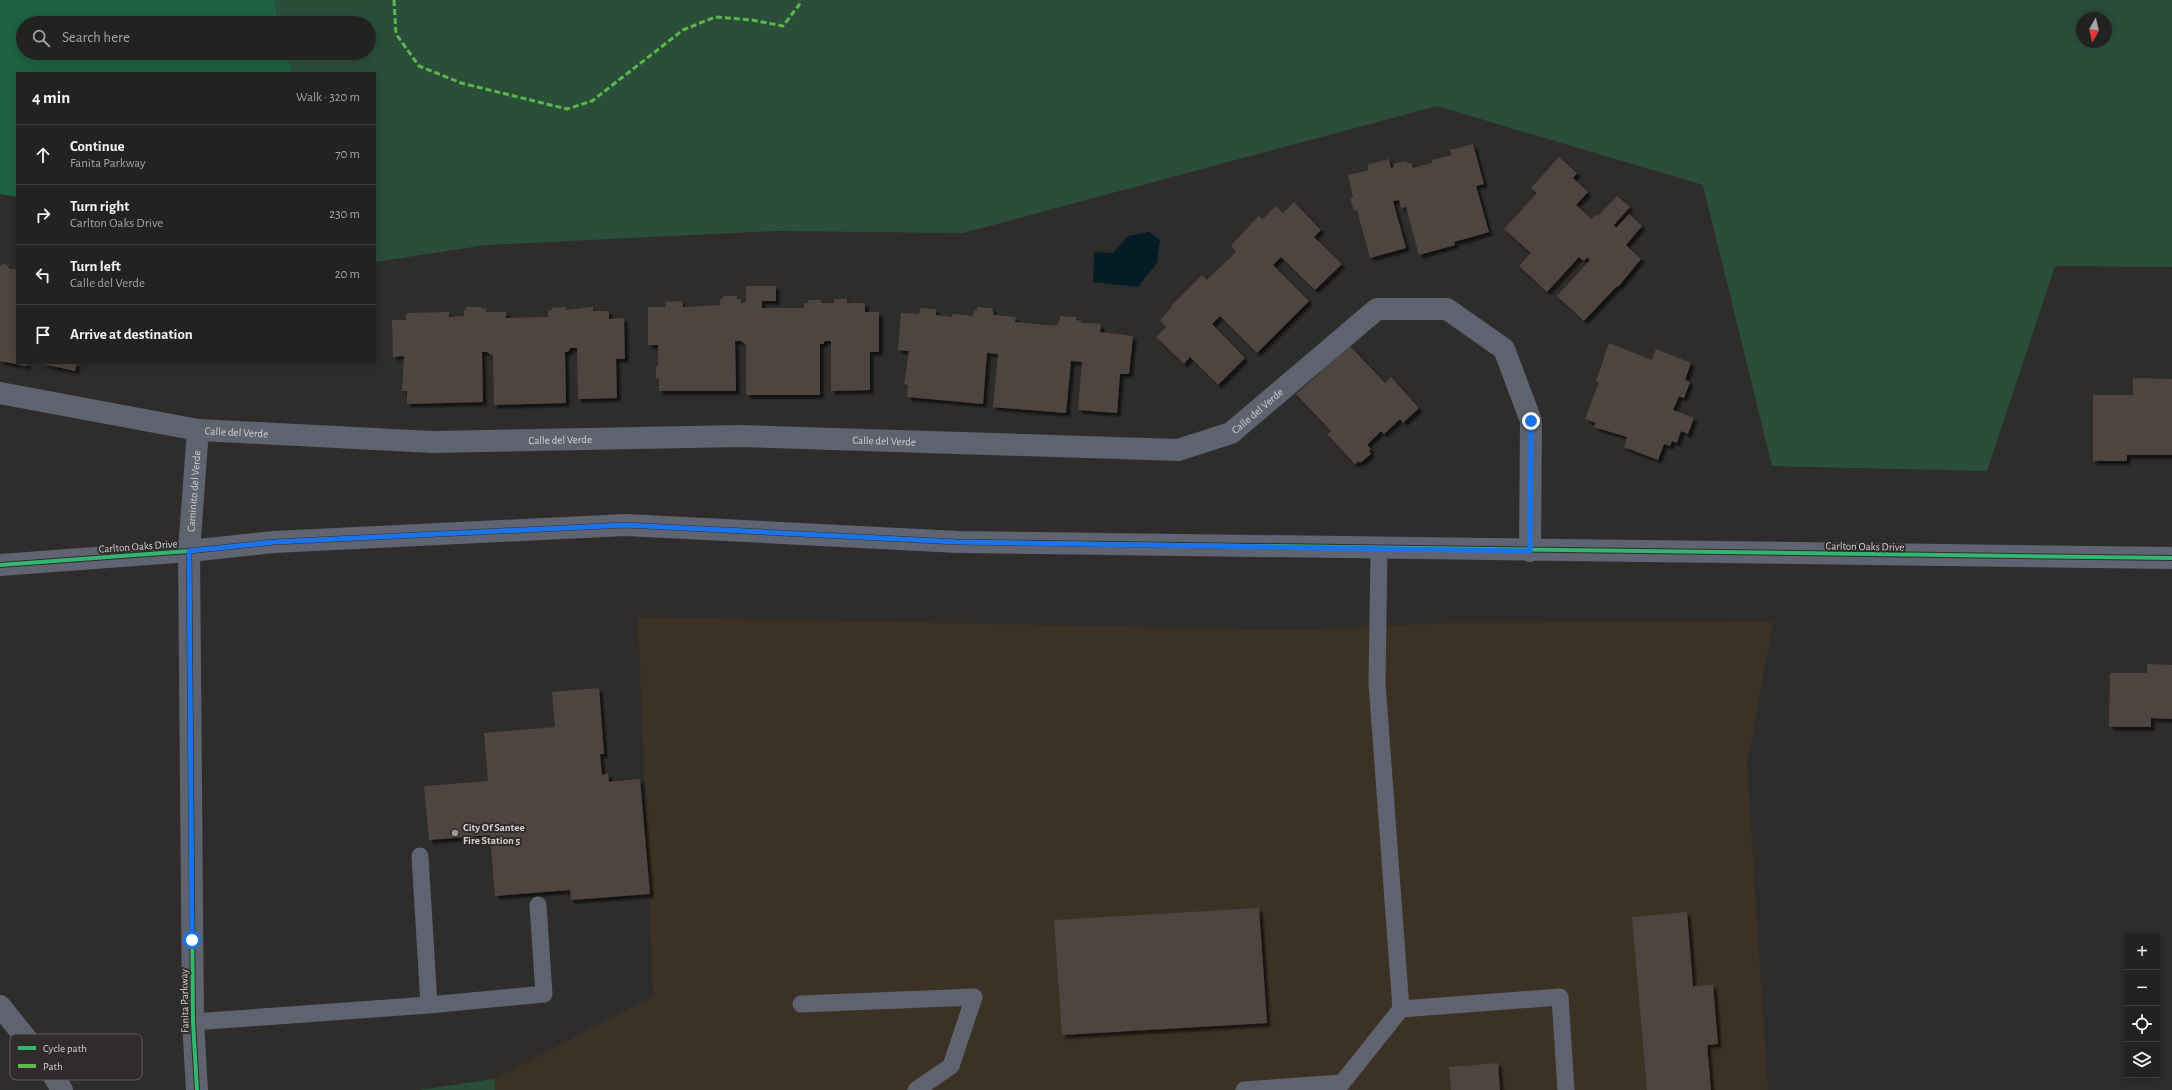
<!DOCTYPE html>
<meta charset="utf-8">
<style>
body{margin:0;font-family:"Alegreya Sans",sans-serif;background:#2a2a2a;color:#f1f3f6}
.controls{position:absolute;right:12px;bottom:12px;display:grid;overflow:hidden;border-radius:0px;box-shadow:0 2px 10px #0003}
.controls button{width:36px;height:36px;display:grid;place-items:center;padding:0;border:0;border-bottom:1px solid #3f3f3f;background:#222221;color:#f1f3f6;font:20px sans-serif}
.compass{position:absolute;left:2076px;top:12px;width:36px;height:36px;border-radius:50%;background:#222221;box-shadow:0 2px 10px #0003;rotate:188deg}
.stop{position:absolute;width:12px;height:12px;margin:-9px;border:3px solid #1a73e8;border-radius:50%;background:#fff}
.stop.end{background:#1a73e8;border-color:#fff;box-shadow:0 1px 4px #0008}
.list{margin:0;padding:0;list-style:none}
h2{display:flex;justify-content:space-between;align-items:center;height:52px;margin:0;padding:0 16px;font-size:17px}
h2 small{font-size:13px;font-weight:400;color:#a2a4a5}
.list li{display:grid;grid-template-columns:26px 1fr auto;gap:12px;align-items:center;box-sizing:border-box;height:60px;padding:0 16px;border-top:1px solid #3f3f3f}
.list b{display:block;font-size:15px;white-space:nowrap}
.list p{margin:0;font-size:13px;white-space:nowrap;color:#a2a4a5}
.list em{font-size:13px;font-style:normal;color:#a2a4a5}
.icon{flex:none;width:22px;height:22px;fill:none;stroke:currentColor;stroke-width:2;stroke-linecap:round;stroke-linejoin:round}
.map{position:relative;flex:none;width:2172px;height:1090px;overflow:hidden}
.search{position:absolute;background:#222221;box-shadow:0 2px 10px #0003;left:16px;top:16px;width:360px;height:44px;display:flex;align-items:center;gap:10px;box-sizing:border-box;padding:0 14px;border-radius:22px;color:#a2a4a5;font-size:15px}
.panel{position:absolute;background:#222221;box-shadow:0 2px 10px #0003;left:16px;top:72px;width:360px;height:292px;border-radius:0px}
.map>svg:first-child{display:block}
.industrial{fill:#3b3124}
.green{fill:#2b4e3b;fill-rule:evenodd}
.forest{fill:#1e6243}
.water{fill:#041c25}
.building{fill:#504440;filter:url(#shadow)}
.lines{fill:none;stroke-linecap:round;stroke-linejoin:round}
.service{stroke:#5e636f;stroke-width:17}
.minor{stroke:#5e636f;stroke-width:22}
.tertiary{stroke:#5e636f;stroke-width:22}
.secondary{stroke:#606472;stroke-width:22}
.quiet{stroke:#58b947;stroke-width:3;stroke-dasharray:6 3;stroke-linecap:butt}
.cycleway-casing{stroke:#2f2c2b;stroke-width:6}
.cycleway{stroke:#33b770;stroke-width:4}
.route{stroke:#1a73e8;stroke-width:5}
.poi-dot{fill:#999897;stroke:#2f2c2b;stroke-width:1.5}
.labels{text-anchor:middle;stroke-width:4;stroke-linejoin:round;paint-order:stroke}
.street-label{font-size:11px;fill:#d3d1d0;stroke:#2f2c2b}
.poi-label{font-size:11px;font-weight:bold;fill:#d3d1d0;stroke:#2f2c2b;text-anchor:start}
.key{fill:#2f2c2b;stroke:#605e5d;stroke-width:1}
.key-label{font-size:11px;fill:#d3d1d0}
</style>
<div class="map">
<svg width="2172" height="1090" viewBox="0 0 2172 1090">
<defs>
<filter id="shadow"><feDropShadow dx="3.5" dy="3.5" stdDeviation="1" flood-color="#0009"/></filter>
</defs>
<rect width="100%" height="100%" fill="#2e2d2c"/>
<path class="industrial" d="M638 617 1300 630 1447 623 1773 622 1747 765 1768 1090H495L494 1079 653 996Z"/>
<path class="green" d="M274 0H2172V267L2055 266 1987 471 1772 466 1703 185 1437 106 963 233 776 231 486 245 375 262V73H292L287 53H369V23H279ZM2082 18H2106V42H2082Z
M494 1079 495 1090H419Z"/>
<path class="forest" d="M0 0H274L279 23H23V53H287L292 73H17V197L0 194Z"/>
<path class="water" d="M1149 232 1160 240 1157 263 1138 287 1093 282 1094 252 1113 253 1128 236Z"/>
<path class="building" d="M1473 144 1484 184 1476 186 1489 232 1454 242 1455 245 1419 255 1406 207 1401 208 1399 200 1393 201 1406 248 1370 258 1357 210 1354 211 1350 198 1353 197 1348 175 1369 170 1367 165 1389 159 1391 168 1394 167 1393 164 1407 161 1408 164 1411 162 1413 168 1432 163V160L1452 155 1450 150Z
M1559 157 1577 173 1573 178 1588 192 1576 205 1592 219 1595 215 1598 216 1617 196 1630 207 1614 225 1616 228 1629 214 1642 226 1626 245 1641 259 1618 287 1617 286 1584 321 1557 296 1590 260 1587 257 1584 261 1579 257 1547 292 1519 266 1531 253 1504 229 1537 193 1531 188Z
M1294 202 1321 230 1314 237 1342 264 1315 290 1281 257 1273 265 1309 301 1257 353 1220 316 1212 324 1245 358 1218 385 1190 357 1184 364 1156 337 1166 327 1160 320 1172 307 1171 306 1202 275 1207 280 1236 252 1231 245 1259 216 1263 219 1276 206 1283 213Z
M2 264 9 265 8 268 17 270V363H27L26 366 0 361V267Z
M746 286H776V301H762V308H804V303H808V300H821V303H834V299H847V303H865V312H879V352H870V390L831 391V341H825L823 344H820V395H746V345L741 341H735L736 391H659V379L656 378V366H658V345H648V307H666L665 302 682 301 683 307 720 305V299H723V296H737V299H741V303L746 302Z
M466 307H482V309H486V312H506V318L548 317V310H552V308L566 307V310L593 307V311H609V319L624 318 625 359H616L617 398 578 399 577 348H570L568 352H565L566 403 494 405 493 356 487 352H482L483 402 407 404V391H402L404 356 393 357 392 320H406V313L449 312V317L464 316V310H466Z
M977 307 992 308 994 315 1016 317 1015 322 1057 326 1061 316 1076 317V320L1081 321V323L1101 324 1100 332 1133 336 1129 374H1120L1117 413 1078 410 1082 362 1071 361 1066 413 993 407 998 354 987 353 983 404 907 397 908 385 904 384 909 351 898 350 901 313 919 314 920 308 936 309V315L952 317V314L973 316 974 310 977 311Z
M1609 343 1652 360 1656 349 1691 363 1685 380 1690 382 1684 398 1679 396 1673 410 1694 418 1688 434 1681 431 1677 443 1672 441 1670 446 1664 444 1658 460 1624 447 1627 437 1594 427 1596 423 1585 419 1599 382 1596 381Z
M1350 346 1385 383 1391 377 1419 408 1403 423 1400 419 1384 434 1381 431 1367 445 1371 449 1369 451 1371 454 1360 463 1359 461 1355 464 1327 434 1331 431 1296 394Z
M39 363H77L75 371Z
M2133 378 2172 379V455H2127V461H2093V395H2133Z
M2147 664 2172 665V719L2151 718V727H2109L2110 673H2147Z
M599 688 604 754H600L602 775 608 773 609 782 640 779 650 894 571 900 570 890 495 896 490 835 429 840 424 786 488 781 484 733 555 727 552 692Z
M1259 908 1267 1023 1062 1035 1054 920Z
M1687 912 1693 986 1713 985 1718 1044 1707 1045 1711 1090H1647L1632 917Z
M1498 1063 1500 1090H1451L1449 1067Z"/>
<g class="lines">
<path class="service" d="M801 1004 974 997 951 1066 916 1090
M429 1005 544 994 538 905
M1401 1009 1560 997 1566 1090
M193 1022 429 1005 420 856
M1244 1090 1342 1083 1401 1009 1377 683 1379 549"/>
<g class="minor">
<path id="s1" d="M0 393 198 430 433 442 741 436 1178 450 1231 433 1377 309H1447L1504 349 1531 421 1530 551"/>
<path id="s2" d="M189 551 198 430"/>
<path d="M0 1006 46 1063 62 1090"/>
</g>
<path class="tertiary" d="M189 551 193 1022 197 1090"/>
<path class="secondary" d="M0 565 189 551 274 542 625 525 958 542 2172 558"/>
<path class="quiet" d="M394 0 396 34 419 66 461 83 567 109 592 101 683 30 715 17 752 20 783 26 799 5 800 0"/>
<defs>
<path id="cycleway" d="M189 551 193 1022 197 1090
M0 565 189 551 274 542 625 525 958 542 2172 558"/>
</defs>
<use href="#cycleway" class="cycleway-casing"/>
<use href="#cycleway" class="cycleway"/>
</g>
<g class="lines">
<path class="route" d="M192 940 189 551 274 542 625 525 958 542 1530 551 1531 421"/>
</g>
<circle class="poi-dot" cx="455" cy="833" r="4"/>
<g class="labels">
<g class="street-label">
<text dy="4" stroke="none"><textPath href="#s1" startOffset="1272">Calle del Verde</textPath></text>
<text dy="4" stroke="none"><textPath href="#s1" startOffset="240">Calle del Verde</textPath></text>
<text dy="4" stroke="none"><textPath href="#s1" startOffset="564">Calle del Verde</textPath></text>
<text dy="4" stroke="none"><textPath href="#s1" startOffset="888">Calle del Verde</textPath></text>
<text dy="4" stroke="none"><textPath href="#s2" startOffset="60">Caminito del Verde</textPath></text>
<text transform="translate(138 546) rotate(-4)" y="4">Carlton Oaks Drive</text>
<text transform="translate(1865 546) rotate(1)" y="4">Carlton Oaks Drive</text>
<text transform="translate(184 1001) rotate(-91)" y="4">Fanita Parkway</text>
</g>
<g class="poi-label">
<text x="463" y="831">City Of Santee<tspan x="463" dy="13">Fire Station 5</tspan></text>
</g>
</g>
<rect x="10" y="1034" width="132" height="46" rx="6" class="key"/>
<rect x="18" y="1046" width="18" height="4" fill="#33b770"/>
<rect x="18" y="1064" width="18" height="4" fill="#58b947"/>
<g class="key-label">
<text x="43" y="1052">Cycle path</text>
<text x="43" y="1070">Path</text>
</g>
</svg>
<div class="controls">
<button>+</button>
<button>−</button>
<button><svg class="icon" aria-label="locate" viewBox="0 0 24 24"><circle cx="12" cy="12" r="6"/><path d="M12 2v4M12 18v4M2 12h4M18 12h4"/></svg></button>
<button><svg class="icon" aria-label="layers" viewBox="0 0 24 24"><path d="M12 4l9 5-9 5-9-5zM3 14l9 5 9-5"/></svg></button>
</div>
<svg class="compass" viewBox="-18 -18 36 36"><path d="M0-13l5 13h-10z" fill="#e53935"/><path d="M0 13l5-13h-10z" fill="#a2a4a5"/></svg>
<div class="stop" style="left:192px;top:940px"></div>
<div class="stop end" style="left:1531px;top:421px"></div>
<div class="search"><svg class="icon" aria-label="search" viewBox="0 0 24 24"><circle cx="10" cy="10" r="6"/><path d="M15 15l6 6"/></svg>Search here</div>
<section class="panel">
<h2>4 min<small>Walk · 320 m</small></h2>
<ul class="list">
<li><svg class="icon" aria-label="ahead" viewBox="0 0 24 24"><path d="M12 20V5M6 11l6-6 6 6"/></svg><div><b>Continue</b><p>Fanita Parkway</p></div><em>70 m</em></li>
<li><svg class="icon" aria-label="right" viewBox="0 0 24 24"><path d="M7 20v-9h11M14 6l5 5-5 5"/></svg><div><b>Turn right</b><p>Carlton Oaks Drive</p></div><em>230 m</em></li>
<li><svg class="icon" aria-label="left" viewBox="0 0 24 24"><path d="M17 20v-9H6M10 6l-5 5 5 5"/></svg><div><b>Turn left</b><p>Calle del Verde</p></div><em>20 m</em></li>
<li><svg class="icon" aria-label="arrive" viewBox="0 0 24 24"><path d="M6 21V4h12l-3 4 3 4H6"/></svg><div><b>Arrive at destination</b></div></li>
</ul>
</section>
</div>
